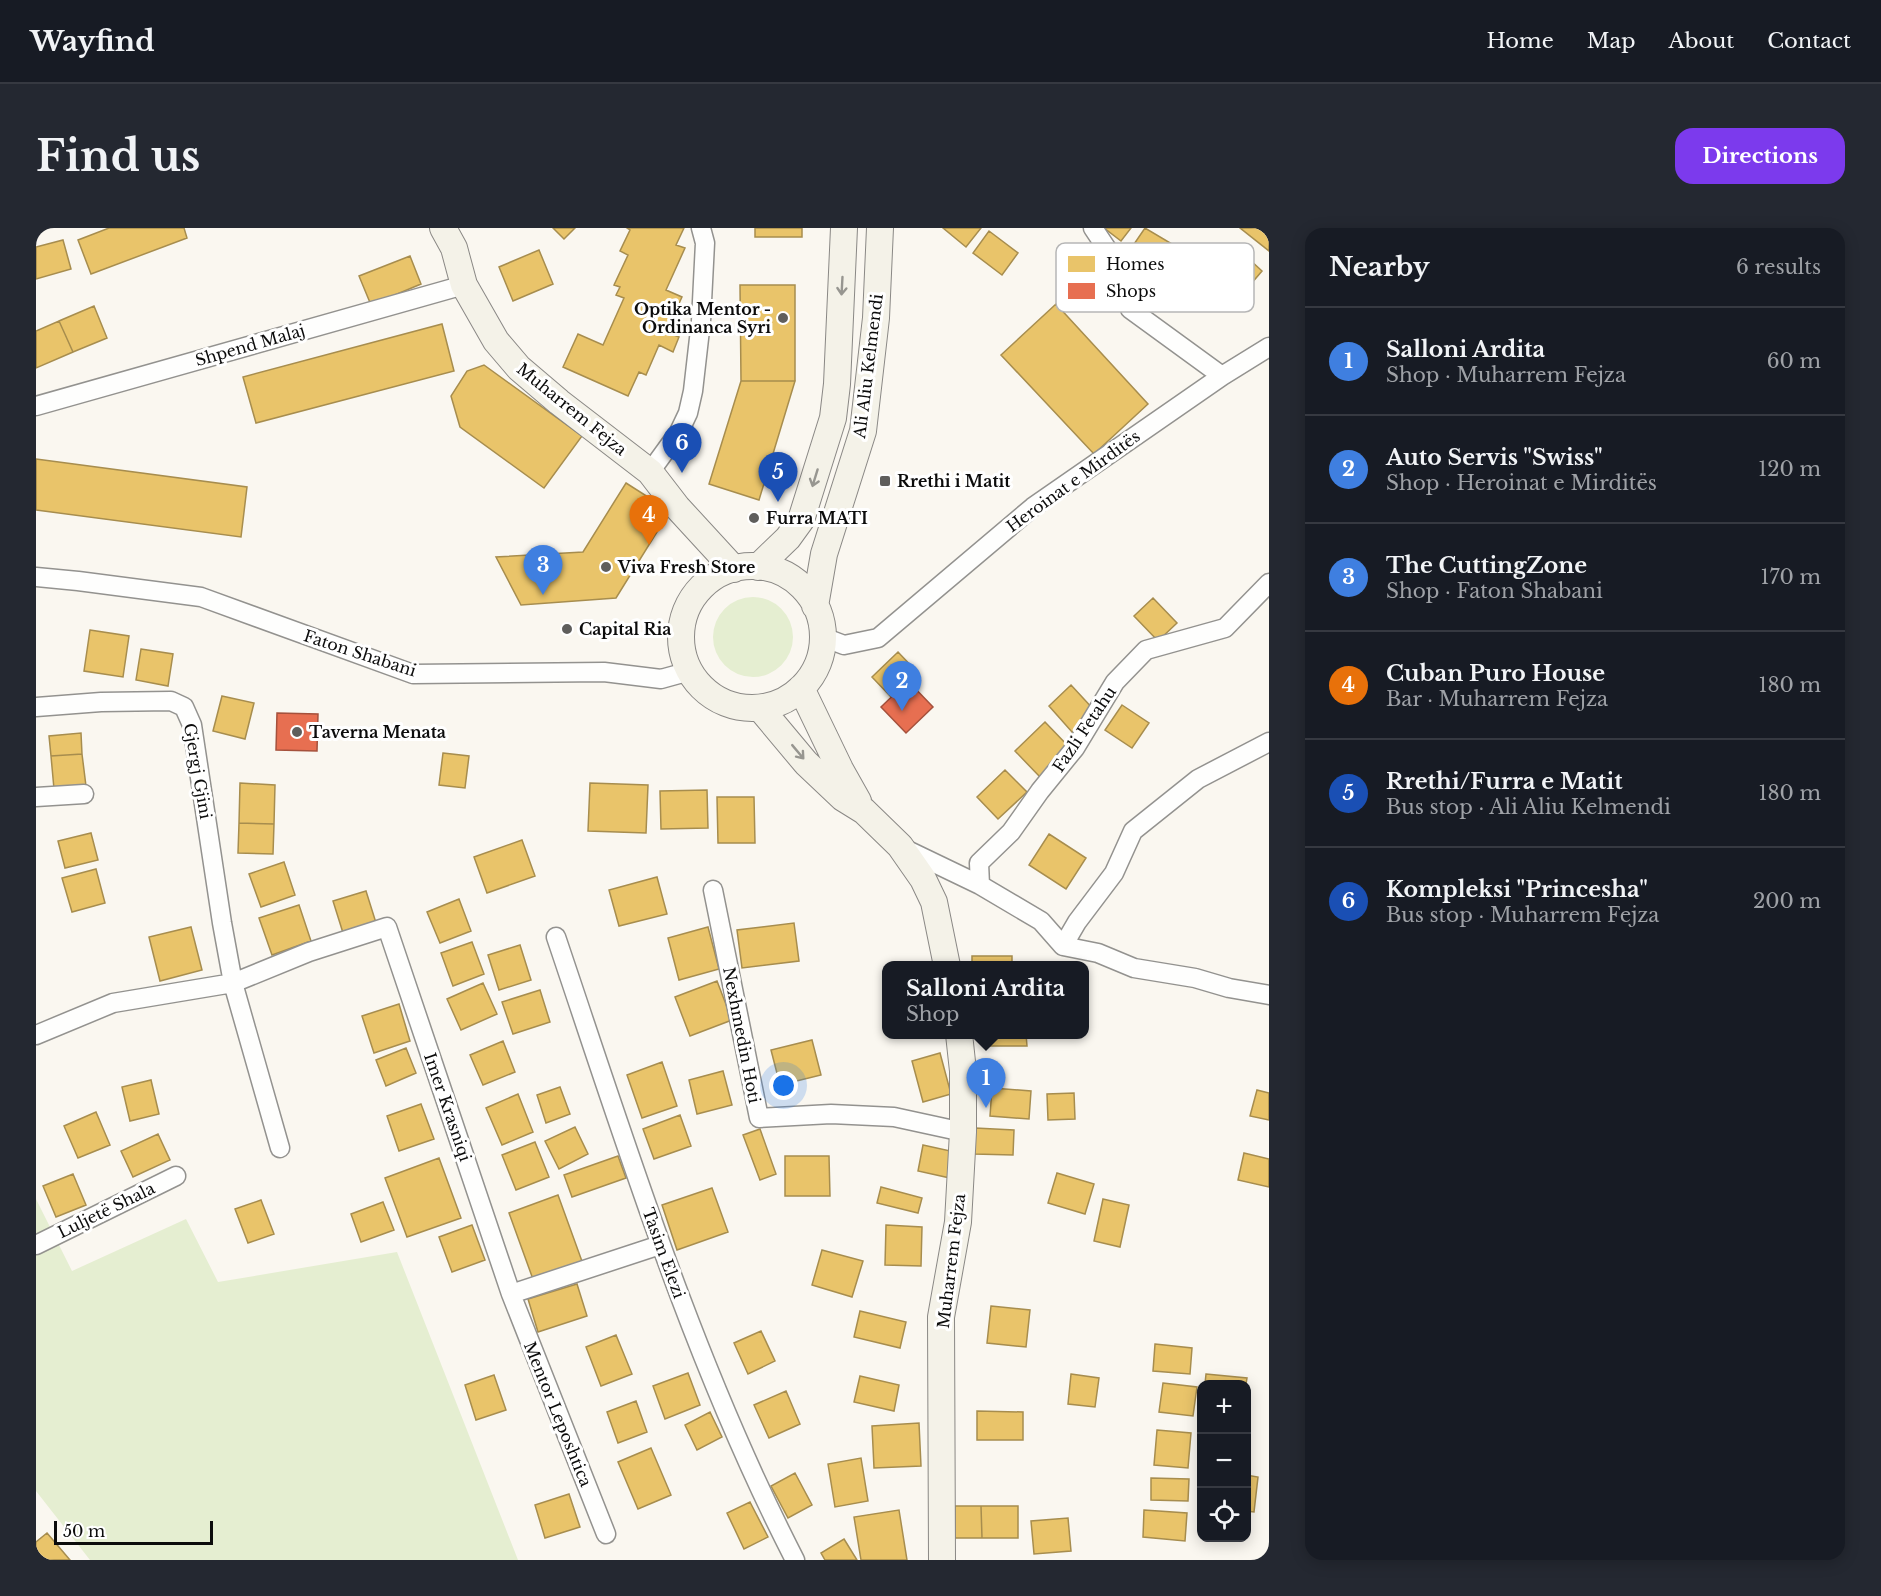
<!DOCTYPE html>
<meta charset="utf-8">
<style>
body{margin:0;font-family:"Libre Baskerville",serif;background:#242831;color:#f1f3f6}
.controls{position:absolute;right:18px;bottom:18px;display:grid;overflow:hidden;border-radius:12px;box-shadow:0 3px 15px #0003}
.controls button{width:54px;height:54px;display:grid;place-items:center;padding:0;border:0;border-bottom:2px solid #363941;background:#171b24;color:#f1f3f6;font:30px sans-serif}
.scale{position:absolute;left:18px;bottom:15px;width:159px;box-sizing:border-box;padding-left:6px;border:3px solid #0c0c0c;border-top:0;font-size:16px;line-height:21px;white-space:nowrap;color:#0c0c0c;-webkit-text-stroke:4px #fff;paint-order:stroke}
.you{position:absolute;left:748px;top:858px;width:21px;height:21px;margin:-15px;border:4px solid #fff;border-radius:50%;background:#1a73e8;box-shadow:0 0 0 9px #1a73e833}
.badge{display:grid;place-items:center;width:39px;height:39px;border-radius:50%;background:#7c3aed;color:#fff;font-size:20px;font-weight:700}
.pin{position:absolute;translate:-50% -50px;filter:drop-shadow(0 2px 3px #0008)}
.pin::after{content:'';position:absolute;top:32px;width:21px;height:18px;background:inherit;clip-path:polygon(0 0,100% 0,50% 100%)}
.popup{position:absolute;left:846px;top:733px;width:207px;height:78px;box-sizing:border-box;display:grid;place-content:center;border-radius:12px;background:#171b24;filter:drop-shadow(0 2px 4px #0005);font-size:20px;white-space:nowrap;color:#9ea1a6}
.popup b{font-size:22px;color:#f1f3f6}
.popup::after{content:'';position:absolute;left:50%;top:100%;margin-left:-12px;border:12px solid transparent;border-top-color:#171b24}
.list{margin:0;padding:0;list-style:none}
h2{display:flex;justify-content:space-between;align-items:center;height:78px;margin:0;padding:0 24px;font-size:26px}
h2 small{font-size:20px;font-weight:400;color:#9ea1a6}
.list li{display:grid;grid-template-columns:39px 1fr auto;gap:18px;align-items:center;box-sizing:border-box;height:108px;padding:0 24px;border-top:2px solid #363941}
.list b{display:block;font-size:22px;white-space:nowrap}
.list p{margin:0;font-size:20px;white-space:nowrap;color:#9ea1a6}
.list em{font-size:20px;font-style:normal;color:#9ea1a6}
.icon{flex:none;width:33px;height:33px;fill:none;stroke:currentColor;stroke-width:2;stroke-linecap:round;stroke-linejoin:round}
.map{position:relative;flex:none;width:1233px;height:1332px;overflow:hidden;border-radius:18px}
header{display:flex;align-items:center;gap:36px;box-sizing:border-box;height:84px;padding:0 30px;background:#171b24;border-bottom:2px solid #363941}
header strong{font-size:28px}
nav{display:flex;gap:33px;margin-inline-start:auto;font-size:21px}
.intro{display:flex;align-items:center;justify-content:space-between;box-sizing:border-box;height:144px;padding:0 36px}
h1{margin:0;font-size:42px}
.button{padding:15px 27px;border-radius:18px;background:#7c3aed;color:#fff;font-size:21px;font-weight:700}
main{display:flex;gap:36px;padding:0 36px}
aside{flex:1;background:#171b24;border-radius:18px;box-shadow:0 3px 15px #0003}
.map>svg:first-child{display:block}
.green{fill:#e5eed1}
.homes{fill:#e9c46a;stroke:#a78d4e;stroke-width:1.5}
.shops{fill:#e76f51;stroke:#a5513c;stroke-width:1.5}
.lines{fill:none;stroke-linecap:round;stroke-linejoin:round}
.street-casing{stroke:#93928f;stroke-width:21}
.secondary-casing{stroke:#8a8885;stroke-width:28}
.street{stroke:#fefefd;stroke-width:18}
.secondary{stroke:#f4f2e8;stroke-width:26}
.oneway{stroke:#979690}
.poi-dot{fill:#5f5e5c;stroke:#fff;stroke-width:2}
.labels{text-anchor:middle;stroke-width:6;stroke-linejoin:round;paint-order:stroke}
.poi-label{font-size:16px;font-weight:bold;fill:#0c0c0c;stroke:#fff;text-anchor:start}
.street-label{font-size:16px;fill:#0c0c0c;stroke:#fff}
.key{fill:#fff;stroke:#b6b6b6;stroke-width:1.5}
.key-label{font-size:16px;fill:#0c0c0c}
</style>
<header>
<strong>Wayfind</strong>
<nav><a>Home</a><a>Map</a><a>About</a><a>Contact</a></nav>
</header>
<div class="intro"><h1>Find us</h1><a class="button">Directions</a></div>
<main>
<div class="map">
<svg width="1233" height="1332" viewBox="0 0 1233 1332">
<rect width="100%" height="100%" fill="#faf7f0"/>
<path class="green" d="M677 409a40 40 0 1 1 80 0a40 40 0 1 1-80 0Z
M0 971 36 1043 150 991 182 1054 361 1024 482 1332H54L0 1263Z"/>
<path class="homes" d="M73 0H148L151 10 55 46 42 12Z
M517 0H539L528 11Z
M591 0H648L640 17 649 20 630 62 646 69 634 95 641 99 638 107 643 109 637 124 623 117 610 147 603 144 592 168 527 139 542 106 567 117 588 70 580 67 584 59 578 57 592 27 584 23 594 2Z
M719 0H766V9H719Z
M907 0H945L930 19Z
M1068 0H1095L1085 13Z
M1109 0 1136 16 1123 36 1096 19Z
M1204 0H1233V23Z
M953 3 982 25 966 47 937 25Z
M27 12 35 41 0 51V19Z
M1200 19 1226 43 1209 63 1182 39Z
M503 22 517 56 477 73 463 39Z
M1142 24 1168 41 1152 64 1126 47Z
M374 28 385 56 335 77 323 48Z
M704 57H759V153H705Z
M1020 76 1112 176 1058 226 965 127Z
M58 78 71 110 37 124 23 93Z
M23 93 37 124 0 140V103Z
M406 96 418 143 220 195 207 149Z
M448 137 546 208 508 260 424 199 415 168 431 143Z
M705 153H759L723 272 673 256Z
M0 231 211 259 205 309 0 282Z
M590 255 634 283 580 370 485 377 460 329 547 324Z
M1117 370 1141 395 1122 413 1098 388Z
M54 402 93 408 87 449 48 443Z
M105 421 137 426 132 458 100 452Z
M862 424 881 444 855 469 836 449Z
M1035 457 1059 483 1036 504 1013 478Z
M186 468 218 475 209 511 177 503Z
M1086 477 1113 495 1096 520 1069 502Z
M1009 494 1034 520 1004 549 979 523Z
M45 505 46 526 15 528 13 508Z
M407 525 433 528 429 560 403 557Z
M46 526 50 558 18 561 15 528Z
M969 542 991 564 962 591 941 569Z
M204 555 239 557 238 596 203 595Z
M554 555 612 557 610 605 552 603Z
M671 562 672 600 625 601 624 563Z
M681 569H718L719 615H682Z
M203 595 238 596 237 626 202 625Z
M55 605 62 632 29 640 22 613Z
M1013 606 1050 630 1030 661 993 637Z
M486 612 499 648 451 665 438 629Z
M248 634 259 667 225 679 213 646Z
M60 641 69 675 36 684 26 650Z
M621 649 631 686 583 698 573 662Z
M330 663 341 698 308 708 297 673Z
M423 671 435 703 404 715 391 684Z
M263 677 275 713 236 727 223 690Z
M758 695 763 733 706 740 701 702Z
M155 699 166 742 124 753 113 709Z
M672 699 683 741 643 752 632 710Z
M436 714 448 746 417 758 405 725Z
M484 717 495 752 463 762 452 727Z
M936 728H976V738H936Z
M681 753 696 792 654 808 639 769Z
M447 755 461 786 425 802 411 771Z
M504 762 514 794 477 806 466 774Z
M363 776 374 813 338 825 326 788Z
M951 806H990L991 818H952Z
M776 812 785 847 744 857 735 822Z
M467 813 479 844 447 857 434 827Z
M370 820 380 845 350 858 340 832Z
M904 825 915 866 887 874 876 833Z
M626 834 641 878 606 890 591 847Z
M687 843 696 877 661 886 653 852Z
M115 852 123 886 94 893 86 859Z
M524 859 534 886 510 895 501 867Z
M956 860 995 863 993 891 954 888Z
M1221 862 1233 865V892L1214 888Z
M1038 865 1039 891 1012 892 1011 866Z
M482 866 497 904 466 917 450 880Z
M385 876 398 911 363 923 351 888Z
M60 884 74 917 42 930 28 898Z
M644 887 655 918 618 931 607 901Z
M539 899 552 926 523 941 509 913Z
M939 900 978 902 977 927 938 926Z
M724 901 740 946 724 952 707 907Z
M122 906 134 932 97 949 85 923Z
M499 914 513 949 480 962 466 927Z
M887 917 919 924 914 950 882 943Z
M1208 925 1233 931V959L1202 952Z
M582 928 590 950 536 969 528 947Z
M749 928H793L794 968H749Z
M403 930 425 990 371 1009 349 950Z
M1021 945 1058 956 1049 986 1012 975Z
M37 946 50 977 20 989 7 958Z
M845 959 886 970 882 985 841 975Z
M676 960 692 1004 641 1022 626 977Z
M522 967 547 1036 498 1054 473 985Z
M1067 971 1093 977 1084 1019 1058 1013Z
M225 972 238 1006 212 1015 199 981Z
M347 974 358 1002 325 1014 315 986Z
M436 997 449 1032 416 1044 403 1009Z
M850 997 886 999 885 1038 849 1037Z
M786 1022 827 1033 816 1069 776 1057Z
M541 1056 551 1088 502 1104 492 1071Z
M955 1078 994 1082 990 1119 951 1115Z
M824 1083 870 1094 864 1120 818 1109Z
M725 1103 739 1133 712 1146 698 1115Z
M580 1107 596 1146 565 1158 550 1119Z
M1119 1116 1156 1120 1154 1146 1117 1143Z
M652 1145 664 1177 629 1191 617 1158Z
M1035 1146 1063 1150 1059 1179 1032 1176Z
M1170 1146 1211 1150 1210 1156H1169Z
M458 1147 470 1182 440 1192 429 1157Z
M824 1148 863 1157 858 1183 818 1174Z
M1127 1155 1161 1159 1157 1188 1123 1184Z
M750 1163 764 1196 733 1210 718 1177Z
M600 1173 611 1204 582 1215 571 1184Z
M941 1183 987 1184V1212H941Z
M674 1184 686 1209 661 1222 649 1197Z
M883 1195 885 1238 838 1240 836 1198Z
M1121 1202 1155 1205 1152 1240 1118 1237Z
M615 1220 635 1267 602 1281 582 1234Z
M825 1230 832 1273 799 1279 792 1236Z
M759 1245 776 1277 752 1290 735 1258Z
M1210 1247 1222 1249 1218 1284 1210 1283Z
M1115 1250 1153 1251 1152 1273 1115 1272Z
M533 1266 544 1299 509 1310 499 1277Z
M714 1274 732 1309 708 1321 691 1285Z
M919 1278H945L946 1310H919Z
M945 1278H982V1310H946Z
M863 1282 871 1332H825L818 1289Z
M1108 1282 1151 1285 1149 1313 1107 1309Z
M1032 1290 1035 1323 998 1326 995 1293Z
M11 1305 34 1332H0V1314Z
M808 1311 821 1332H789L785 1325Z"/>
<path class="shops" d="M872 453 897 479 870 505 845 479Z
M241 485 282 486 281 523 240 522Z"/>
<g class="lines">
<defs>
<path id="street" d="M1057 0 1081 36 1094 81 1186 148
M0 178 428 57
M614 244 643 204 652 185 657 163 665 93 669 15 665 0
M0 349 42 353 165 369 377 446 568 444 625 451 654 443
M787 409 808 417 842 410 997 279 1186 148 1233 119
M0 479 65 474 135 473 148 479 156 497 186 695 197 755 244 920
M0 569 48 566
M865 619 944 657 943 635 975 604 1004 563 1039 520 1079 454 1110 422 1189 400 1233 355
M944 657 1005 693 1027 718 1062 725 1098 740 1159 750 1193 760 1233 767
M677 662 723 890 795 886 858 889 927 904
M520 709C591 919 657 1134 759 1332
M1027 718 1041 694 1078 645 1097 603 1162 551 1233 514
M0 807 77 775 197 755 273 724 351 699 475 1066 570 1306
M0 1017 140 948
M475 1066 624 1017"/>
<path id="secondary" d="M407 0 418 20 428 57 460 113 483 140 523 174 614 244 641 279 698 341
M645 409a71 71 0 1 1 142 0a71 71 0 1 1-142 0Z
M722 339 752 310 765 292 797 190 801 156 808 0
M779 378 788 326 827 203 840 90 844 0
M765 460 804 541 822 573
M724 480 770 535 807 570 828 583 864 618 887 651 898 674 911 738
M906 1332 905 1089 922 994 927 904V843L923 806"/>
</defs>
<use href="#street" class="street-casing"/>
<use href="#secondary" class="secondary-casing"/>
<use href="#street" class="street"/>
<use href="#secondary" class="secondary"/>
</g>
<defs><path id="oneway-shaft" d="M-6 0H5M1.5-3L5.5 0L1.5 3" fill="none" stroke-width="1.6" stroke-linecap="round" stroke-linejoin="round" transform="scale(1.5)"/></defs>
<g class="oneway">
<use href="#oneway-shaft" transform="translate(806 58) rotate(93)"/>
<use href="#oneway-shaft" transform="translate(779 250) rotate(107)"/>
<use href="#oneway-shaft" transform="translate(762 524) rotate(50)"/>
</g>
<g class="poi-dot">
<circle cx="747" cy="90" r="6"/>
<rect x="843" y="247" width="12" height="12" rx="3"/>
<circle cx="718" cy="290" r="6"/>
<circle cx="570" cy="339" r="6"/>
<circle cx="531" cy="401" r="6"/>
<circle cx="261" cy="504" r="6"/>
</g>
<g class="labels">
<g class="poi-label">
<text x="735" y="87" text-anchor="end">Optika Mentor -<tspan x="735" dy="18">Ordinanca Syri</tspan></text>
<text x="861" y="259">Rrethi i Matit</text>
<text x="730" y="296">Furra MATI</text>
<text x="582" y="345">Viva Fresh Store</text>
<text x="543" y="407">Capital Ria</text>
<text x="273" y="510">Taverna Menata</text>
</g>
<g class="street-label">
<text transform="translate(214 117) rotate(-16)" y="6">Shpend Malaj</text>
<text transform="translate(832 138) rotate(-83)" y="6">Ali Aliu Kelmendi</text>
<text transform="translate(536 181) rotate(39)" y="6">Muharrem Fejza</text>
<text transform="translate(1037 253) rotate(-36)" y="6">Heroinat e Mirditës</text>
<text transform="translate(324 425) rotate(18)" y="6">Faton Shabani</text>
<text transform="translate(1048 501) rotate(-56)" y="6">Fazli Fetahu</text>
<text transform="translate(162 543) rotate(80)" y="6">Gjergj Gjini</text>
<text transform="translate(706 807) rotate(79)" y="6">Nexhmedin Hoti</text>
<text transform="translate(412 879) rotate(71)" y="6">Imer Krasniqi</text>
<text transform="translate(70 982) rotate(-26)" y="6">Luljetë Shala</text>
<text transform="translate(628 1025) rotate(70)" y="6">Tasim Elezi</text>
<text transform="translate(915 1033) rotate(-83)" y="6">Muharrem Fejza</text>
<text transform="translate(522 1186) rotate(68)" y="6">Mentor Leposhtica</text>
</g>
</g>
<rect x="1020" y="15" width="198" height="69" rx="9" class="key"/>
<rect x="1032" y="28" width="27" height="16" fill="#e9c46a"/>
<rect x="1032" y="55" width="27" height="16" fill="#e76f51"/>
<g class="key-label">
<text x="1070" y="42">Homes</text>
<text x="1070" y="69">Shops</text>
</g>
</svg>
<div class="controls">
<button>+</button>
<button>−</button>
<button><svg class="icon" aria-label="locate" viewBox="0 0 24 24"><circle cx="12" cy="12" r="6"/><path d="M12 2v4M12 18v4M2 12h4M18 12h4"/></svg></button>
</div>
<div class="scale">50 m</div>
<div class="you"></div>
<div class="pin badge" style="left:950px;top:880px;background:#3f7fe0">1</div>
<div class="popup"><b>Salloni Ardita</b>Shop</div>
<div class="pin badge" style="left:866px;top:483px;background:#3f7fe0">2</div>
<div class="pin badge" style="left:507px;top:367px;background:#3f7fe0">3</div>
<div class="pin badge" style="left:613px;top:317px;background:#e8710a">4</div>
<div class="pin badge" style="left:742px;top:274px;background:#1a4fb4">5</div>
<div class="pin badge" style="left:646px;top:245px;background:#1a4fb4">6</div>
</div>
<aside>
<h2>Nearby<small>6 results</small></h2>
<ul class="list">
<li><span class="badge" style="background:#3f7fe0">1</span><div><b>Salloni Ardita</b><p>Shop · Muharrem Fejza</p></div><em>60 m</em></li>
<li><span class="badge" style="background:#3f7fe0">2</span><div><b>Auto Servis &quot;Swiss&quot;</b><p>Shop · Heroinat e Mirditës</p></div><em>120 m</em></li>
<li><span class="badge" style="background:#3f7fe0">3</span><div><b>The CuttingZone</b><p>Shop · Faton Shabani</p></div><em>170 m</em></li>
<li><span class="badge" style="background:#e8710a">4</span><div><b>Cuban Puro House</b><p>Bar · Muharrem Fejza</p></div><em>180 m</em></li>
<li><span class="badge" style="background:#1a4fb4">5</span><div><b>Rrethi/Furra e Matit</b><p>Bus stop · Ali Aliu Kelmendi</p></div><em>180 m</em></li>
<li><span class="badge" style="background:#1a4fb4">6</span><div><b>Kompleksi &quot;Princesha&quot;</b><p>Bus stop · Muharrem Fejza</p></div><em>200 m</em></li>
</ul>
</aside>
</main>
